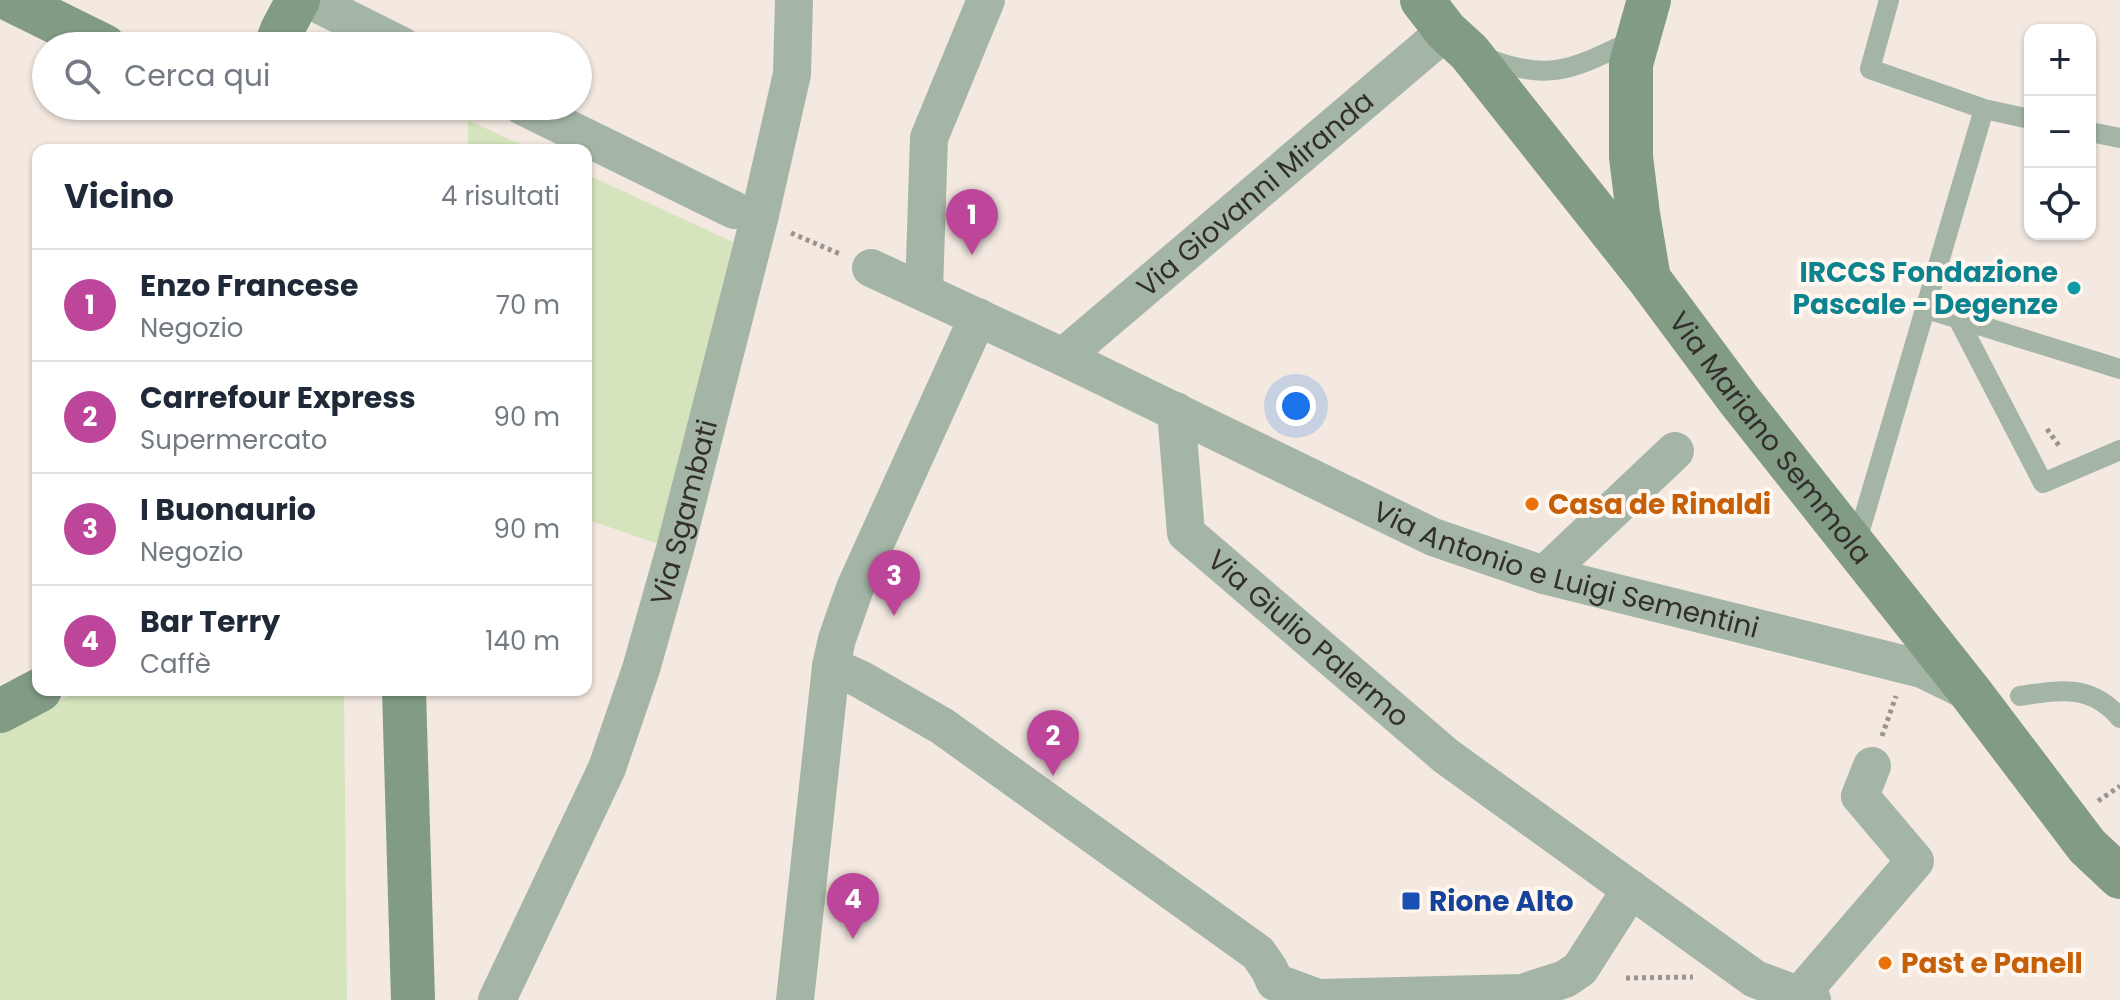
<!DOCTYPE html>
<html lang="it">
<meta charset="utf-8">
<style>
body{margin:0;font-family:Poppins,sans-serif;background:#f2f2f3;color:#1f2937}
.controls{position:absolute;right:24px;top:24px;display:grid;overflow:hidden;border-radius:16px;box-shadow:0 2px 6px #0004}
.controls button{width:72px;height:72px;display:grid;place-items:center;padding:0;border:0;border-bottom:2px solid #e0e1e3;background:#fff;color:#1f2937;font:40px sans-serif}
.you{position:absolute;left:1296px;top:406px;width:28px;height:28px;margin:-20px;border:6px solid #fff;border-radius:50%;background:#1a73e8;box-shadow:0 0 0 12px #1a73e833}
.badge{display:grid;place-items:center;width:52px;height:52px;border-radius:50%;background:#bd469b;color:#fff;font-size:26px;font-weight:700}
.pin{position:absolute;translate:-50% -66px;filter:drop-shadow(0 2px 4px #0008)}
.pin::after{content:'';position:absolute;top:42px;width:28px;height:24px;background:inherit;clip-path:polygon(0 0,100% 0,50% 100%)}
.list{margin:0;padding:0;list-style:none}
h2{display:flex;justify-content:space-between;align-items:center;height:104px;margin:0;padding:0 32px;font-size:34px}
h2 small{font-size:26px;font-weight:400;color:#747a83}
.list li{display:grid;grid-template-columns:52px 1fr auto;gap:24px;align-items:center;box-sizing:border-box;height:112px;padding:0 32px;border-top:2px solid #e0e1e3}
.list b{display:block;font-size:30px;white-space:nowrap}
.list p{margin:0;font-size:26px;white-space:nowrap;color:#747a83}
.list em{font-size:26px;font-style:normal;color:#747a83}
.icon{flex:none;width:44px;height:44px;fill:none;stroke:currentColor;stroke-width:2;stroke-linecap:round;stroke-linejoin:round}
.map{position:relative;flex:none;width:2120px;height:1000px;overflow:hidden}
.search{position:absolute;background:#fff;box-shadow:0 2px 6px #0004;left:32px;top:32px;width:560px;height:88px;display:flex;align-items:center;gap:20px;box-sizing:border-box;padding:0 28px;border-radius:44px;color:#747a83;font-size:30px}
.panel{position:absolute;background:#fff;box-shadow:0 2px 6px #0004;left:32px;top:144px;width:560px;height:552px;border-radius:16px}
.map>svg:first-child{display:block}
.green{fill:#d6e4be}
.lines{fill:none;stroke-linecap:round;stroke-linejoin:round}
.path{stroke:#9b948e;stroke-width:5;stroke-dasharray:4 4;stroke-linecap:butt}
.service{stroke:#a4b5a6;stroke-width:20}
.minor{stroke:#a4b5a6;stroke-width:38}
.secondary{stroke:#819b85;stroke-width:44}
.culture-dot{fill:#0f9aa8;stroke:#fff7f0;stroke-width:3}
.food-dot{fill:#e8710a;stroke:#fff7f0;stroke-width:3}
.transit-dot{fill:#1a4fb4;stroke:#fff7f0;stroke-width:3}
.labels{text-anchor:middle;stroke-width:8;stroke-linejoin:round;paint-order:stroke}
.street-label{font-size:28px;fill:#322e2b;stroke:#fff7f0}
.culture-label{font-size:28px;font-weight:bold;fill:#0d838f;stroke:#fff7f0;text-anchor:end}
.food-label{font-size:28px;font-weight:bold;fill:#c56008;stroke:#fff7f0;text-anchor:start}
.transit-label{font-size:28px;font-weight:bold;fill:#164399;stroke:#fff7f0;text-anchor:start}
</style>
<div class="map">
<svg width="2120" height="1000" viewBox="0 0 2120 1000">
<rect width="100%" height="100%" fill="#f3e9e1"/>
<path class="green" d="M468 120 533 150H468Z
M586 174 733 242 658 544 586 519Z
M78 690H344L347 1000H0V734Z"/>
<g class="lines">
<path class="path" d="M791 233 840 254
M2047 429 2060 447
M1882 736 1896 696
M2098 801 2120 786
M1626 978 1693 977"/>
<path class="service" d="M1889 0 1870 69 1984 109 2030 119
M1484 57C1550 84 1575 68 1635 39
M2090 132 2120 138
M1927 309 2120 369
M1958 319 2043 483 2120 450
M1856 544 1984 109
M2020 696C2060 690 2091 684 2120 718"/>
<g class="minor">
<path d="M310 0 402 46"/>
<path d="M522 106 734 210"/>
<path id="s1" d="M871 268 1063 357 1433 537 1544 575 1922 669 1971 693"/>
<path d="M924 292 929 138 986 0"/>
<path id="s2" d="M1063 357 1446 31"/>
<path id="s3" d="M1176 411 1186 533 1446 756 1755 979 1812 1000"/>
<path d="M1544 575 1675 451"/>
<path d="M831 666 860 679 942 726 1258 953 1269 969 1275 982 1318 998 1522 993 1565 979 1580 969 1631 889"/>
<path d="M1799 996 1915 861 1860 796 1872 766"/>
<path id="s4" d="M497 1000 607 768 641 669 675 549 759 219 792 74 794 0"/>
<path d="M795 1000 831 666 837 639 855 588 978 317"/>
</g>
<g class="secondary">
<path d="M11 0 104 46"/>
<path id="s5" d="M1422 0 1446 31 1469 52 1649 279 1739 400 1971 693 2087 846 2120 877"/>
<path d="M276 46 282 30 298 0"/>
<path d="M1648 273 1638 214 1631 157V64L1649 0"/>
<path d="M404 690 413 1000"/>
<path d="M0 711 40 690"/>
</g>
</g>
<circle class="culture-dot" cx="2074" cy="288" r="8"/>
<g class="food-dot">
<circle cx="1532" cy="504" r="8"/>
<circle cx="1885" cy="963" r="8"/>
</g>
<rect class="transit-dot" x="1401" y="891" width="20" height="20" rx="4"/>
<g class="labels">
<g class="street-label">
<text dy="10" stroke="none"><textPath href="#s2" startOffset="252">Via Giovanni Miranda</textPath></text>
<text dy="10" stroke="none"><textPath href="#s5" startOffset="560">Via Mariano Semmola</textPath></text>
<text dy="10" stroke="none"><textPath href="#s4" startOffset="524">Via Sgambati</textPath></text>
<text dy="10" stroke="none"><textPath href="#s1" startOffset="760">Via Antonio e Luigi Sementini</textPath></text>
<text dy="10" stroke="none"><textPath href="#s3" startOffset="284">Via Giulio Palermo</textPath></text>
</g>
<g class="culture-label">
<text x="2058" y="282">IRCCS Fondazione<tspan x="2058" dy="32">Pascale - Degenze</tspan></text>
</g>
<g class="food-label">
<text x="1548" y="514">Casa de Rinaldi</text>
<text x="1901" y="973">Past e Panell</text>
</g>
<g class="transit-label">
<text x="1429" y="911">Rione Alto</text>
</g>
</g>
</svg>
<div class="controls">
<button>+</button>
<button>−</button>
<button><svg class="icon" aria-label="locate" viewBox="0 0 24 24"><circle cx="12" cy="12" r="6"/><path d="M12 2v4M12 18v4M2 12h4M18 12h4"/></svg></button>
</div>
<div class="you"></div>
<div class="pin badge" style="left:972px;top:255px">1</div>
<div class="pin badge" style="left:1053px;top:776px">2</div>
<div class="pin badge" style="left:894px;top:616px">3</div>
<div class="pin badge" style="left:853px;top:939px">4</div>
<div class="search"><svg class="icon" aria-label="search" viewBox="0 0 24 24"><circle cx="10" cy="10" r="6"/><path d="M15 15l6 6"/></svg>Cerca qui</div>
<section class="panel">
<h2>Vicino<small>4 risultati</small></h2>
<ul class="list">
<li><span class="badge">1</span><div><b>Enzo Francese</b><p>Negozio</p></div><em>70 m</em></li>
<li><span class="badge">2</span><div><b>Carrefour Express</b><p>Supermercato</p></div><em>90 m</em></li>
<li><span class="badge">3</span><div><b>I Buonaurio</b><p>Negozio</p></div><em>90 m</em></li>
<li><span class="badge">4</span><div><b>Bar Terry</b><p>Caffè</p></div><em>140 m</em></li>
</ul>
</section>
</div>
